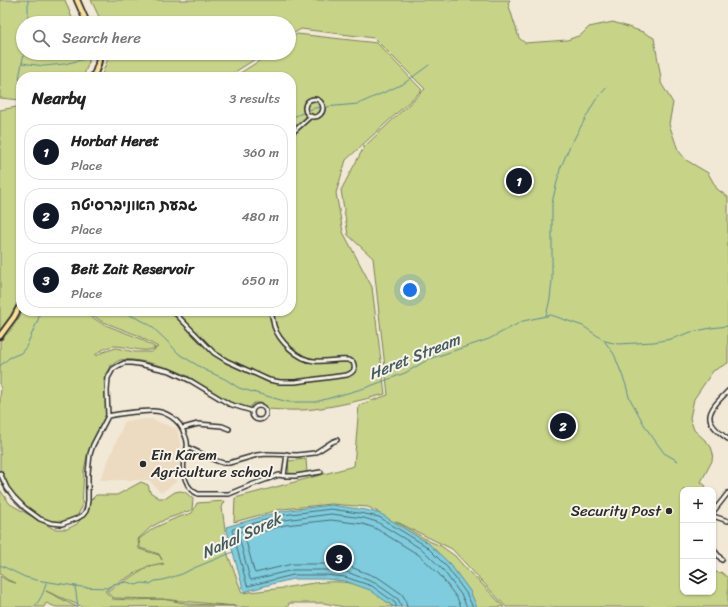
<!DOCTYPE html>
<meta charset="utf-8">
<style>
body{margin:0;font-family:Sriracha,"Playpen Sans Hebrew",sans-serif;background:#f6f6f6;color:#222}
.controls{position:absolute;right:12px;bottom:12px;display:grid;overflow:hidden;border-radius:8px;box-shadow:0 1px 3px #0004}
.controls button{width:36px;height:36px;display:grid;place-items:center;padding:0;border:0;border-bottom:1px solid #e0e0e0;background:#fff;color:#222;font:20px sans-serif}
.you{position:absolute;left:410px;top:290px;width:14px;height:14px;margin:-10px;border:3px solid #fff;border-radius:50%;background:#1a73e8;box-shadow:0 0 0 6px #1a73e833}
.badge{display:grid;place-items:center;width:26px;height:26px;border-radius:50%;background:#111827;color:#fff;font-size:13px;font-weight:700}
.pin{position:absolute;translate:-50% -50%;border:2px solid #fff;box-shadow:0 1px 4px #0006}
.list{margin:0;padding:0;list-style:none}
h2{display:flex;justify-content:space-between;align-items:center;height:52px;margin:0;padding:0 16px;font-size:17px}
h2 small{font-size:13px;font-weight:400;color:#767676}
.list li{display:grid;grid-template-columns:26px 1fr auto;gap:12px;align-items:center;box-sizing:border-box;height:56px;margin:0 8px 8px;padding:0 8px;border:1px solid #e0e0e0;border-radius:16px}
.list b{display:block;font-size:15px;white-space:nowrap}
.list p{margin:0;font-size:13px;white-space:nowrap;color:#767676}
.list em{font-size:13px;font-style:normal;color:#767676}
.icon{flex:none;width:22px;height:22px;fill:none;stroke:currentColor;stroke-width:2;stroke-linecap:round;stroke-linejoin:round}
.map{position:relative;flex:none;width:728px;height:607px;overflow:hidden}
.search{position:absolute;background:#fff;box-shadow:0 1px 3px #0004;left:16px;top:16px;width:280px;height:44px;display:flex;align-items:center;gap:10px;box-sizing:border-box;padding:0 14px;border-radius:22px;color:#767676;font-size:15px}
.panel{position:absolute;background:#fff;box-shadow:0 1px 3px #0004;left:16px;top:72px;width:280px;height:244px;border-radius:16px}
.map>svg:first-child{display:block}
.built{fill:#ecdac1}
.green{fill:#c7d387;stroke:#797f59}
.water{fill:#7eccdd;stroke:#5d8c96}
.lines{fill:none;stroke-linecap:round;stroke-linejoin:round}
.shore{stroke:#4c6b72;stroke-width:1}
.stream{stroke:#5d8c96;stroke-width:1}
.street-casing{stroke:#2b2b2b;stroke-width:6}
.primary-casing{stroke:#2b2b2b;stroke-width:8}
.street{stroke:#f7f3e8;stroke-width:3}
.primary{stroke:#fadf96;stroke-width:4.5}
.poi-dot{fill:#2b2b2b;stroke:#f7f3e8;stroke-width:1.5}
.labels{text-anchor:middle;stroke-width:4;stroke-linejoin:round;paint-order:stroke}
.poi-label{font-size:15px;fill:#2b2b2b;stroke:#f7f3e8;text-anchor:start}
.water-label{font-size:16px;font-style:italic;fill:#445b60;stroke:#f7f3e8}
</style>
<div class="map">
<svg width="728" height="607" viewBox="0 0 728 607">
<rect width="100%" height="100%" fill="#f2e8d6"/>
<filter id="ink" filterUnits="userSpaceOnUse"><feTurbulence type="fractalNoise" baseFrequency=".025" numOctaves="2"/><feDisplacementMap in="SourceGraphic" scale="8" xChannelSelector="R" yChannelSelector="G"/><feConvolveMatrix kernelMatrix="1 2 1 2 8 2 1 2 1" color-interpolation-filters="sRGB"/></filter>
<g filter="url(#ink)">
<path class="built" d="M151 419 177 429 181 449 177 481 161 493 149 480H100L125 421Z"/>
<path class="green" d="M0 0H65L74 23H23V53H85L89 62 83 77H21V100L0 98Z
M91 0H510L508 3 519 38 525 43 567 40 581 35 589 27 613 22 643 32 654 38 661 78V83L673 103 669 124 678 150 686 160 708 173 717 189 728 197V363L713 371 694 399 690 418 694 430 707 442 711 447 713 453 712 461 701 482 706 486 703 490H683V592H713V571L719 573 721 572 728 578V607H506L452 549 395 521 429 541 441 546 455 556 468 571 481 583 504 607H464L375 516 378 512 368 507 331 504 282 509 234 522 235 498 354 466 359 405 388 395 373 258 348 235 341 190 364 147 425 89 374 38 301 29 289 36V23H102Z
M297 34 377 43 422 90 346 160 336 193 343 232 372 287 385 394C362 400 338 406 314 409 299 411 283 410 267 409L265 405 261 403H254C252 406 250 408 246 408 229 406 200 383 184 374 171 368 134 357 120 360 116 361 114 365 110 366L111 367 107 373 104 379 107 418 92 443 87 456 84 470 82 507 76 518 69 523 51 522 34 514 14 499 6 492 0 480V398L1 388 0 386V340L10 331 20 316 21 311H83L85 313 103 324 139 338 156 348C143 354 128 346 115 346 108 346 100 351 95 355L96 356 103 352 116 348 135 352H151L158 347 137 335 101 321 87 311H291V77H234L259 61 268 53H289V39Z
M110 53H262L257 58 227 77H101Z
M16 107 21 117V293C18 310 11 319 0 331V110Z
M306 459 307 473 289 474 288 461Z
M141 482 148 485 150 492 159 498H166L175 492 180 491 185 492 193 499 192 510 166 519 151 527 138 539 139 549 159 555 162 560 159 554 140 548 139 539 154 528 176 518 192 513 197 503 225 501 222 507 226 537 224 544 242 593C256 591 269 590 283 588 308 584 334 578 360 585 373 588 383 598 393 607H344L324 603H289L288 607H234L235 606 160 599 113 598 107 591 149 567 164 564 163 563 148 566 110 587 105 591 112 599 132 600 163 599 189 604 234 606 83 607 46 591 77 607H56L46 603 44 607H0V576L8 581 16 583 8 580 0 574V490L10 504 54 529H67L77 524 85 513 89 502 96 495H117Z"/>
<path class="water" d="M331 505 366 510 381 514 428 543 450 564 470 591 477 607H394L370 590 345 581 326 579H293L272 584 244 592 226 527 282 511Z"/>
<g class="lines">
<path class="shore" d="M396 607V604L394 602 372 586 345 577 326 575H293L248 586 247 585 232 530 233 529 283 515 331 509 365 514 379 517 426 546 447 567 466 593 473 607
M401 607 400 603 398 599 375 583 347 572 326 570H293L251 580 250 579 238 533 239 532 284 520 331 514 364 518 377 522 423 550 443 570 462 596 467 607
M407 607 405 599 402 594 379 578 348 566 326 564H292L255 573 254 571 245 537 285 525 331 520 363 524 375 528 419 555 439 574 457 598 461 607"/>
<path class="stream" d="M28 0V23
M188 23 227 18
M101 55 110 53
M22 63 44 66 64 64 98 56
M21 84 19 78 24 53
M291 118 314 108 358 104 403 84 429 65
M121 311 145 322 151 326 167 341 179 354 205 370 225 379 239 388 270 397 288 402H315L337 396 365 388 405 373 429 359 489 339 523 321 551 315 583 326 605 341 618 344 654 342 671 339 691 332 711 328 728 326
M546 316 550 299 552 280V203L560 169 569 148 595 101 607 87
M605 342 614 354 626 385 629 397 646 428 664 453 678 461
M0 366 9 358 21 353 26 347 38 320 40 311
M0 565 25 577 36 580 82 587 107 588 114 584 127 582 136 585 142 583 150 584 155 581 163 580 182 574 194 568 233 552
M75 586 78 607
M34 607C41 599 44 592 46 583"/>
<defs>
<path id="street" d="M305 108a9 9 0 1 1 18 0a9 9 0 1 1-18 0Z
M291 134 311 116
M173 311 214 353 227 361 269 380 280 382H295L347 375C354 372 356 369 353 362L348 360C337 359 326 362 314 361 298 360 279 341 274 326 273 321 272 316 271 311
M728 391C708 411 700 420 728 439
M252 413a7 7 0 1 1 14 0a7 7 0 1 1-14 0Z
M108 416C117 414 126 413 135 412 140 412 146 411 151 411 165 410 180 420 184 433 186 437 188 443 187 448 187 452 185 456 184 460 182 473 185 488 198 494H229L251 485 279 475 284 476H296L321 472
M183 428 198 424 222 426 229 429
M187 447 217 461 223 463H229L257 455 267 454 297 455 315 453 332 442 337 440
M0 473 7 488 14 497 25 508 40 519 51 523 62 524 78 518 83 515 86 511 87 507 88 500V473L90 454 93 445 108 416 107 391 108 378 113 369 118 366 124 363H131L139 364 170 371 191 381 229 404 252 411
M284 476 287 454
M713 512 728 493
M713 516 728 521
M713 549 722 560"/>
<path id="primary" d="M77 0 87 23
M93 77C97 69 100 62 99 53
M0 336 14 317 21 304"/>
</defs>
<use href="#street" class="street-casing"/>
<use href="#primary" class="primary-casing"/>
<use href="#street" class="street"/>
<use href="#primary" class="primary"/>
</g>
</g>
<g class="poi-dot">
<circle cx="143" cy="464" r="4"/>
<circle cx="669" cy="511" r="4"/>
</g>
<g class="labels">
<g class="poi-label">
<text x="151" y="460">Ein Karem<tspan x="151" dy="17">Agriculture school</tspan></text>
<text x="661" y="516" text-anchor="end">Security Post</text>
</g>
<g class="water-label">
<text transform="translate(414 356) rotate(-22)" y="6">Heret Stream</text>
<text transform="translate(241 535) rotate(-25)" y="6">Nahal Sorek</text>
</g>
</g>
</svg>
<div class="controls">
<button>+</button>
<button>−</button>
<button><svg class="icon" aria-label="layers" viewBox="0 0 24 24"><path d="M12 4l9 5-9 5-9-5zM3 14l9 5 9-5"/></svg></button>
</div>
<div class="you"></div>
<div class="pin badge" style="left:519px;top:181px">1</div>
<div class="pin badge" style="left:563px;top:426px">2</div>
<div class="pin badge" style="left:339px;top:558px">3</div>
<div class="search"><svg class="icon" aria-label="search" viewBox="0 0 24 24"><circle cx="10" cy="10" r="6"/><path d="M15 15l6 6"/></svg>Search here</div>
<section class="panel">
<h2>Nearby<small>3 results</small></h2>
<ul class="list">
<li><span class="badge">1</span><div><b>Horbat Heret</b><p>Place</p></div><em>360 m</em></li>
<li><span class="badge">2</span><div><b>גבעת האוניברסיטה</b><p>Place</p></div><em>480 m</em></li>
<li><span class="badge">3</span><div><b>Beit Zait Reservoir</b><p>Place</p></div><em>650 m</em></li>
</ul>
</section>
</div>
